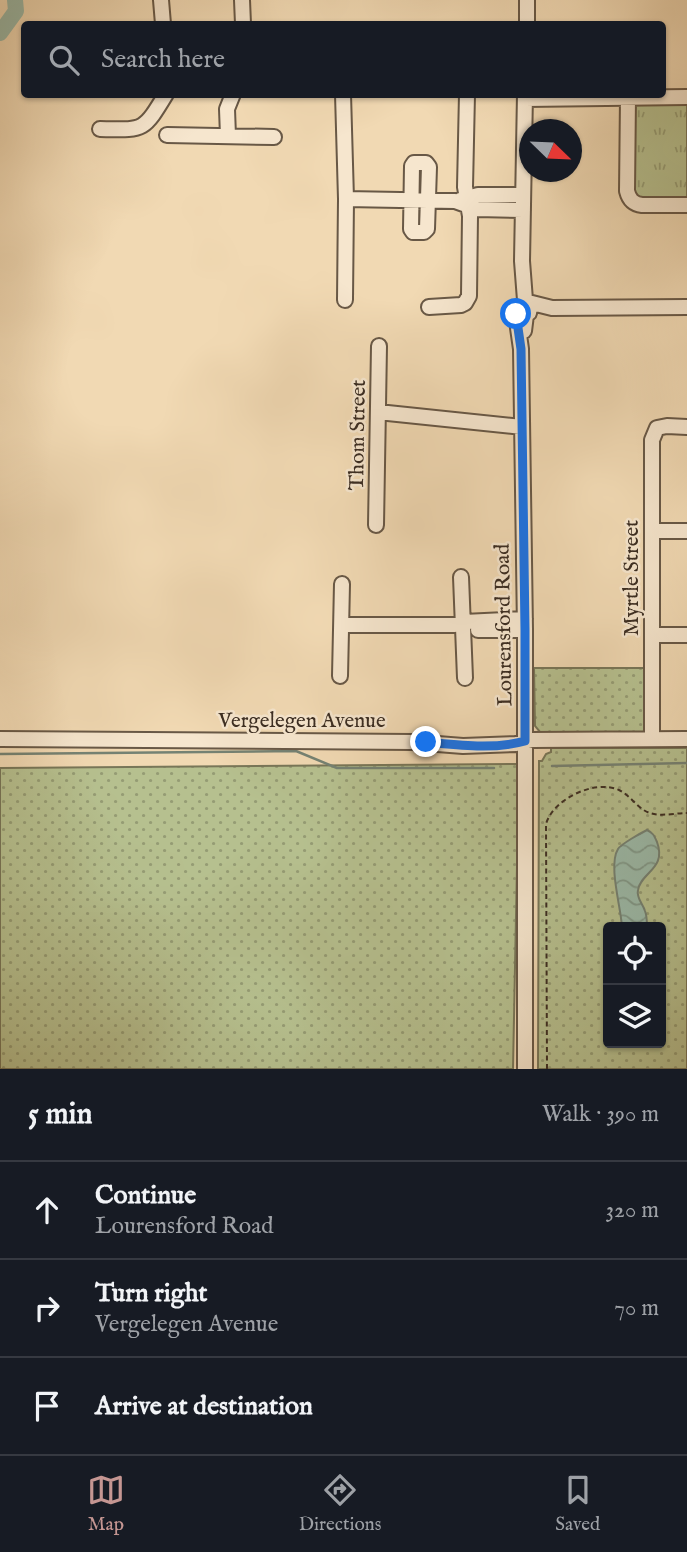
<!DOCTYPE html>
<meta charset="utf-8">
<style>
body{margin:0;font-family:"IM FELL English",serif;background:#242831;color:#f1f3f6}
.controls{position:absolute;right:21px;bottom:21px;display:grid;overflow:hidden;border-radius:7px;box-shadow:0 2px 5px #0004}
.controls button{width:63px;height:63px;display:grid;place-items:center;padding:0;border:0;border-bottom:2px solid #363941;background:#171b24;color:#f1f3f6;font:35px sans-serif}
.compass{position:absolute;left:519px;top:119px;width:63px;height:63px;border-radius:50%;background:#171b24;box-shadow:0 2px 5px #0004;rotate:113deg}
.stop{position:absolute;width:21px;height:21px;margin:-16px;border:5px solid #1a73e8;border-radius:50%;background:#fff}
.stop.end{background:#1a73e8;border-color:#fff;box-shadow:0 2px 7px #0008}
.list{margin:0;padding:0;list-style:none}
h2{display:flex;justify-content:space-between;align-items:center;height:91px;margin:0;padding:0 28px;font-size:30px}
h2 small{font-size:23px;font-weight:400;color:#9ea1a6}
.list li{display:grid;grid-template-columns:46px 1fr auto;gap:21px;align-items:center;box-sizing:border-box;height:98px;padding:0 28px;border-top:2px solid #363941}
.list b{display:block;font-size:26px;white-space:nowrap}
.list p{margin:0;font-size:23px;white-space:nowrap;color:#9ea1a6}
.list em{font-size:23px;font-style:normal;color:#9ea1a6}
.icon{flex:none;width:38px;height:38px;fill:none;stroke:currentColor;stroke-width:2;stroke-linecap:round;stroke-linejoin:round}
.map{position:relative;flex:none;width:687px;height:1069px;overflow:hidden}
.search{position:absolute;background:#171b24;box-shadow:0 2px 5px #0004;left:21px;right:21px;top:21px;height:77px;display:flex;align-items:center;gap:18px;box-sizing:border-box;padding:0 24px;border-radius:7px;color:#9ea1a6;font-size:26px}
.sheet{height:385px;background:#171b24}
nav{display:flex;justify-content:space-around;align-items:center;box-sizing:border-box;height:98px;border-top:2px solid #363941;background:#171b24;font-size:19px;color:#9ea1a6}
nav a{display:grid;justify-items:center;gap:4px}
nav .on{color:#c59692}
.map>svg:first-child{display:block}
.grass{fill:url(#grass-dots);stroke:#787658;stroke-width:2;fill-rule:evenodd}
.park{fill:url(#park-tufts);stroke:#787658;stroke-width:2}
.water{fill:url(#water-waves);stroke:#758273;stroke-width:2}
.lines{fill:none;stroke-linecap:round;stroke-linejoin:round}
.stream{stroke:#758273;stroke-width:2.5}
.river{stroke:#9bbaa9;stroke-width:16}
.minor-casing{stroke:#685846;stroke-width:18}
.path{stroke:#3b2d22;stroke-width:2;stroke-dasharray:5 3.5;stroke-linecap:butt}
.minor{stroke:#f6e6ce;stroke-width:14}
.route{stroke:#1a73e8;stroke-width:9}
.labels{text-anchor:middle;stroke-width:5;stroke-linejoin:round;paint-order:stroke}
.street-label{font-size:21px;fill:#3b2d22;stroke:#f6e6ce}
</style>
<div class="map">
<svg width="687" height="1069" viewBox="0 0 687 1069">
<defs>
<pattern id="grass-dots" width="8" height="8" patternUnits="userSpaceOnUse" patternTransform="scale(1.75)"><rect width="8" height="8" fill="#b6c08f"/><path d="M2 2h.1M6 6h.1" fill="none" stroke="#959c74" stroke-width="1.8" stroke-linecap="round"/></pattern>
<pattern id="park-tufts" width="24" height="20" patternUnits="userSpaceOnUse" patternTransform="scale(1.75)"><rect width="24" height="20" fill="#b6c08f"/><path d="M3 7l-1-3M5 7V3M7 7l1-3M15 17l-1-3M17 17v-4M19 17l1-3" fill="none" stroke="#959c74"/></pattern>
<pattern id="water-waves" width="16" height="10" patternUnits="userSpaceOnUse" patternTransform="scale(1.75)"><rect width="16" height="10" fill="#9bbaa9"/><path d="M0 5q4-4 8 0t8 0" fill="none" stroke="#809889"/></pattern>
</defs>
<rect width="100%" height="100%" fill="#f1d9b3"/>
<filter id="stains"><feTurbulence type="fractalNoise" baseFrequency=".00286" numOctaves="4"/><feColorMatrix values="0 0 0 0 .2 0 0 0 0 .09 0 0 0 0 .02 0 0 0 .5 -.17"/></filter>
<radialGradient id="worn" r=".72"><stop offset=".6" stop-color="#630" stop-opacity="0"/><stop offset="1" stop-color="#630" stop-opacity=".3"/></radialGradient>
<path class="grass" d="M534 668H647L646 728 641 735 540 732 535 726Z
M551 748H687V1069H538L539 761H542L546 754 551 752ZM608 927H661V1043H608Z
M519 764 513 1069H0V768Z"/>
<path class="park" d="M687 102V201L639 200 633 193 634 108 639 103Z"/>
<path class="water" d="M647 830C653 833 654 835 657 842 667 869 641 872 638 890 636 898 643 904 645 911 647 916 647 922 647 927H622C621 907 608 865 618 849 621 844 641 833 647 830Z"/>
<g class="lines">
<path class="stream" d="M0 754 296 751 337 768H494
M552 766 687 763"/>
<path class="river" d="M0 33 16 11 15 0"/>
<defs>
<path id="minor" d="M161 0 163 24
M242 0 243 24
M527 24V0
M343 94 346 199 345 300
M628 98 627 191C629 199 633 204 642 205H687
M525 99 687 97
M100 129C144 130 143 132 166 94
M167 135 274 137
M228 136 227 109 233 94
M414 163H426L429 167 427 229 424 232H413L411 229 412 166Z
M346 199 455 201 477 209 523 210
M460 200 478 195H523
M528 302 552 308 687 307
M429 307 461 305 465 303 469 296 470 216 465 187 467 94
M516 314 521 349 525 630V1069
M524 331 526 315 529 313 530 307 525 300 522 261 525 94
M378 412 522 427
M376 525 379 346
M652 531H687
M461 577 465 678
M342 625H454L464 622 525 619
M478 630H525
M652 635H687
M340 676 342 584
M0 739 412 742 463 746 516 744 532 740 687 739
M652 739V440L657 428 667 426 687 427"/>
</defs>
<use href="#minor" class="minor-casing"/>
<path class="path" d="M547 1069 546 824C553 799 595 779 619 790 632 796 639 812 654 814 664 816 677 813 687 813"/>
<use href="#minor" class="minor"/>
</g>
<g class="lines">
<path class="route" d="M426 742C458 745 493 750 525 741V630L521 349 516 314"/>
</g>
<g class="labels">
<g class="street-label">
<text transform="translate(357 435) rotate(-89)" y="7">Thom Street</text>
<text transform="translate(631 578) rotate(-90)" y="7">Myrtle Street</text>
<text transform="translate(503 625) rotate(-91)" y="7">Lourensford Road</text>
<text x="302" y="727">Vergelegen Avenue</text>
</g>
</g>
<rect width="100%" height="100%" filter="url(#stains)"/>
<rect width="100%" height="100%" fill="url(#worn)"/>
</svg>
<div class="controls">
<button><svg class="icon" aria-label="locate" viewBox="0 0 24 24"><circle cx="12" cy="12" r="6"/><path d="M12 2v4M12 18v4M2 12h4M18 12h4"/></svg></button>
<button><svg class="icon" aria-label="layers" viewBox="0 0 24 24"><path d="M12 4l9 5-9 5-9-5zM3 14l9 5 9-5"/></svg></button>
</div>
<svg class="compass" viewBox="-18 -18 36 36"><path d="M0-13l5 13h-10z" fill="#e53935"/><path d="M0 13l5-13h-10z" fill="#9ea1a6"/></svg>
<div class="stop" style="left:516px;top:314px"></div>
<div class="stop end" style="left:426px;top:742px"></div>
<div class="search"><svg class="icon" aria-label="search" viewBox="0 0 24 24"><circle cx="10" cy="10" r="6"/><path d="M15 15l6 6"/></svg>Search here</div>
</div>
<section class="sheet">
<h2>5 min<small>Walk · 390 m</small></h2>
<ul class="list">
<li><svg class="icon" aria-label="ahead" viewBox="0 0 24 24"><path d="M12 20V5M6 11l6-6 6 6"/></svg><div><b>Continue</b><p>Lourensford Road</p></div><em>320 m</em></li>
<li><svg class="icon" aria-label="right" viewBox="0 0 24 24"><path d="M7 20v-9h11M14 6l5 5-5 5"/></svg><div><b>Turn right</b><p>Vergelegen Avenue</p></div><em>70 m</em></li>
<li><svg class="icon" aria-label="arrive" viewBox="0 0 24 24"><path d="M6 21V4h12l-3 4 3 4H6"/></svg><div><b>Arrive at destination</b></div></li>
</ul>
</section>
<nav>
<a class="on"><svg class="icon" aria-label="map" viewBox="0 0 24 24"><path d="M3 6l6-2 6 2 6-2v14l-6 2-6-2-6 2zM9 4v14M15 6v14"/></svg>Map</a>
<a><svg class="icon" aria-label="directions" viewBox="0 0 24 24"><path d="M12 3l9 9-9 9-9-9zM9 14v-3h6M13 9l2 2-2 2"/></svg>Directions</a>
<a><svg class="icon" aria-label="saved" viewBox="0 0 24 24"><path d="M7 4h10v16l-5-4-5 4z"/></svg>Saved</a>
</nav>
